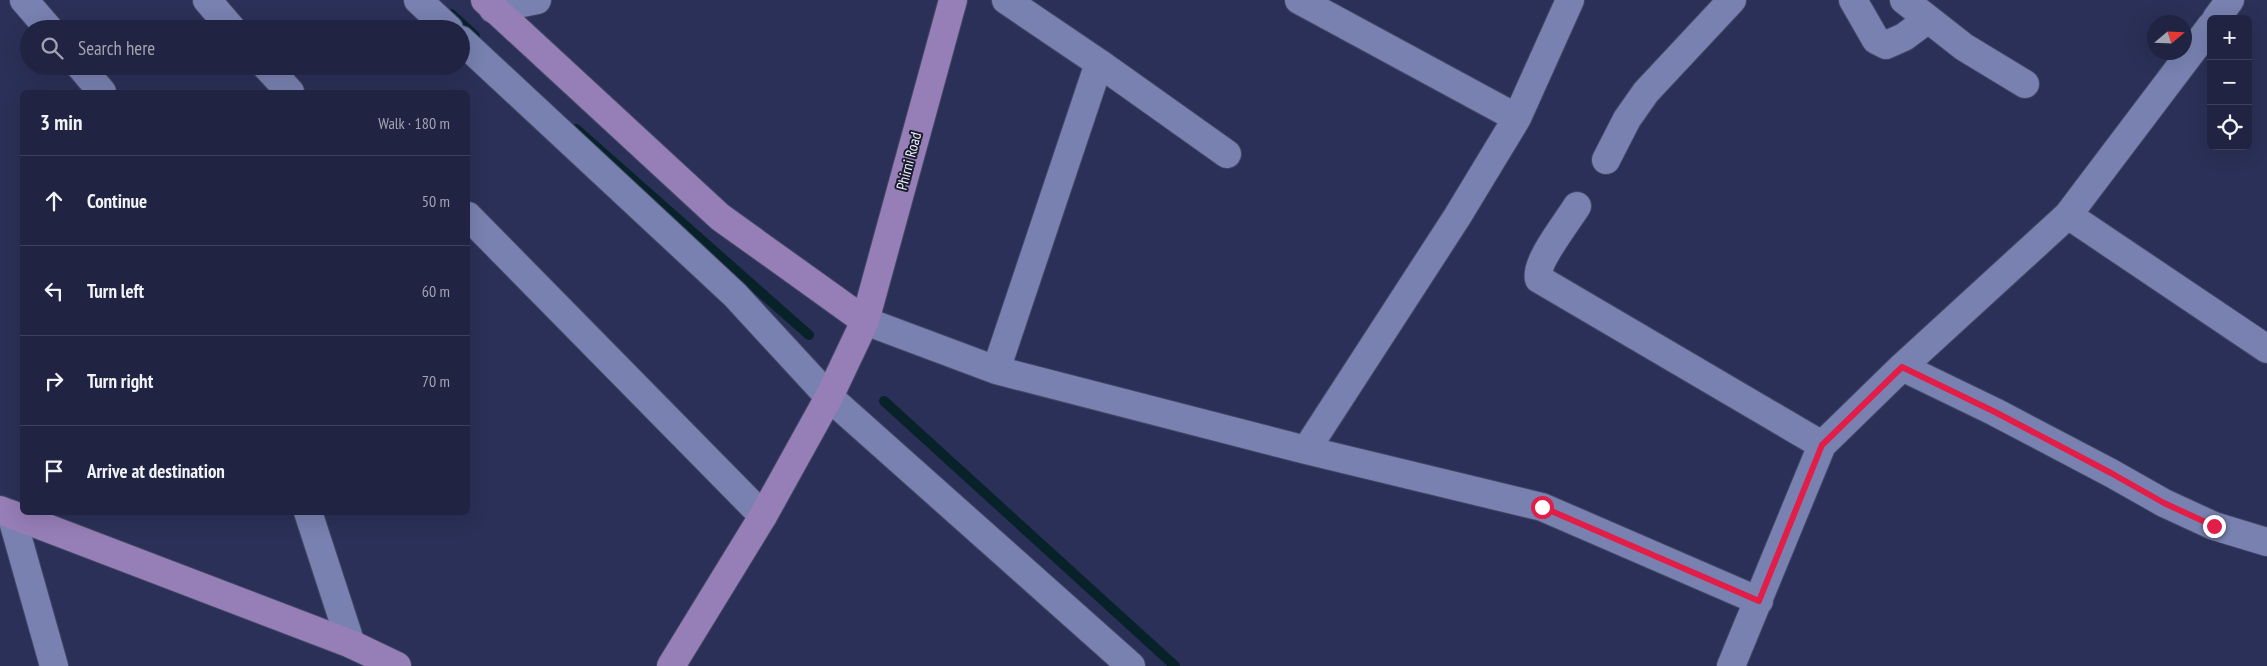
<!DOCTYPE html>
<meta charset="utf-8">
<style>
body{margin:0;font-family:"PT Sans Narrow",sans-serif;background:#2d304d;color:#f1f3f6}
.controls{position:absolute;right:15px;top:15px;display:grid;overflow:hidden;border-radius:8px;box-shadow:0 5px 20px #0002}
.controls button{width:45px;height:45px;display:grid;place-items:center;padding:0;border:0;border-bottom:1px solid #3d415b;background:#202442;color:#f1f3f6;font:25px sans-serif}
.compass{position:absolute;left:2147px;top:15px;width:45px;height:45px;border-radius:50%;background:#202442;box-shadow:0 5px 20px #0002;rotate:71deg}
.stop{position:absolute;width:15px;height:15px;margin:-11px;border:4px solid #e11d48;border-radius:50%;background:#fff}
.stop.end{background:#e11d48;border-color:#fff;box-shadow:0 1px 5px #0008}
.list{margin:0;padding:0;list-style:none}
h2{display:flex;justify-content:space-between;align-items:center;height:65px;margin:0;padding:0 20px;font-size:21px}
h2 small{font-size:16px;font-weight:400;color:#a2a4b2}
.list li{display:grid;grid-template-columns:32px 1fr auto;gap:15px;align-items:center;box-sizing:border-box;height:90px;padding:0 20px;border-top:1px solid #3d415b}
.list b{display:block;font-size:19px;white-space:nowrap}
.list em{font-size:16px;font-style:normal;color:#a2a4b2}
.icon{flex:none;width:28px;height:28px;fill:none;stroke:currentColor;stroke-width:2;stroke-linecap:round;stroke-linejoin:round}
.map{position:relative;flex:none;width:2267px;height:666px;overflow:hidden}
.search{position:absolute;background:#202442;box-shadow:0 5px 20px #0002;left:20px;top:20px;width:450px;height:55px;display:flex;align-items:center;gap:12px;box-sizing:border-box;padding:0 18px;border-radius:28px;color:#a2a4b2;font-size:19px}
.panel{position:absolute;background:#202442;box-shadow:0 5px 20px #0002;left:20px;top:90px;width:450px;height:425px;border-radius:8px}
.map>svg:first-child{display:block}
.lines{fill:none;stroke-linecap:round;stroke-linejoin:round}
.stream{stroke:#072228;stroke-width:10}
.street-casing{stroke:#444766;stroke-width:30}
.secondary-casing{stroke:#444766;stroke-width:30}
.street{stroke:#7881af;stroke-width:28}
.secondary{stroke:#967eb6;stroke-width:28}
.route{stroke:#e11d48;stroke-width:6}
.labels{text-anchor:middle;stroke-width:4;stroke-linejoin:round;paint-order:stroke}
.street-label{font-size:15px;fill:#f0f3fd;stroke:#171b2d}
</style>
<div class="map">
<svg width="2267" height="666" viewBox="0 0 2267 666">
<rect width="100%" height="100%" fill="#2b3058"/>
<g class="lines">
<path class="stream" d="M451 14 475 36
M576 129 809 335
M884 401 1175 666"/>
<defs>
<path id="street" d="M24 0 49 29
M207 0 232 29
M418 0 449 29
M1299 0 1517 118
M1853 0 1876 40 1886 45 1904 37 1927 20
M1904 0 1964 47 2025 84
M493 9 537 0
M2216 19 2230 0
M461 40 735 295 829 397 1131 666
M1099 63 1227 154
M80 66 102 92
M266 66 290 92
M1606 160 1627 119 1646 92 1732 0
M1577 206C1568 221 1534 263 1539 279L1822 445
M2068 215 2267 349
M468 216 763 516
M865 321 996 370 1306 450 1542 507 1759 601
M1902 367 1995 412 2111 473 2164 503 2214 526 2267 542
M996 370 1099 63 1006 0
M1306 450 1457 217 1517 118 1570 0
M308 512 351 644
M11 514 54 666
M1731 666 1822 445 1902 367 2068 215 2211 26"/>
<path id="secondary" d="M485 0 720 217 865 321
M0 510 351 644 397 666
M671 666 763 516 829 397 865 321 953 0"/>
</defs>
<use href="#street" class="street-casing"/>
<use href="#secondary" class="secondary-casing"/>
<use href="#street" class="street"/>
<use href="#secondary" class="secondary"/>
</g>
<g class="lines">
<path class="route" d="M1542 507 1759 601 1822 445 1902 367 1995 412 2111 473 2164 503 2214 526"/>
</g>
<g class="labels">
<g class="street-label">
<text transform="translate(909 161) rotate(-75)" y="5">Phirni Road</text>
</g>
</g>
</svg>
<div class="controls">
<button>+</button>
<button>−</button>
<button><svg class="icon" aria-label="locate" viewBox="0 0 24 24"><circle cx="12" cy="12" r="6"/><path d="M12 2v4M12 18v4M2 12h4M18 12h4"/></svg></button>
</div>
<svg class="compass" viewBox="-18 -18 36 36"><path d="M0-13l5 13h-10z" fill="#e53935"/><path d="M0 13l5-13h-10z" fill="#a2a4b2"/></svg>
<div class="stop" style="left:1542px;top:507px"></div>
<div class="stop end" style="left:2214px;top:526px"></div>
<div class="search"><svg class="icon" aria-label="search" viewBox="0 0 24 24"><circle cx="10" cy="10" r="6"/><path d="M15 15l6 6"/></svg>Search here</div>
<section class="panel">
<h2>3 min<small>Walk · 180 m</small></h2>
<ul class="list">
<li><svg class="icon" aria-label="ahead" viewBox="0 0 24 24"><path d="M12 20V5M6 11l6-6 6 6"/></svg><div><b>Continue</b></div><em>50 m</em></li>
<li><svg class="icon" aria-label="left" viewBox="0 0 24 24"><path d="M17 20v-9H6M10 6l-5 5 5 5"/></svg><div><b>Turn left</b></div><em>60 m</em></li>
<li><svg class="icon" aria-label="right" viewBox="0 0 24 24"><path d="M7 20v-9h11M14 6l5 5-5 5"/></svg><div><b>Turn right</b></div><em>70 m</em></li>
<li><svg class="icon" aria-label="arrive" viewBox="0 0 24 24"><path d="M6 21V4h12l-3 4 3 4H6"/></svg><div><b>Arrive at destination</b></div></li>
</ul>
</section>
</div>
